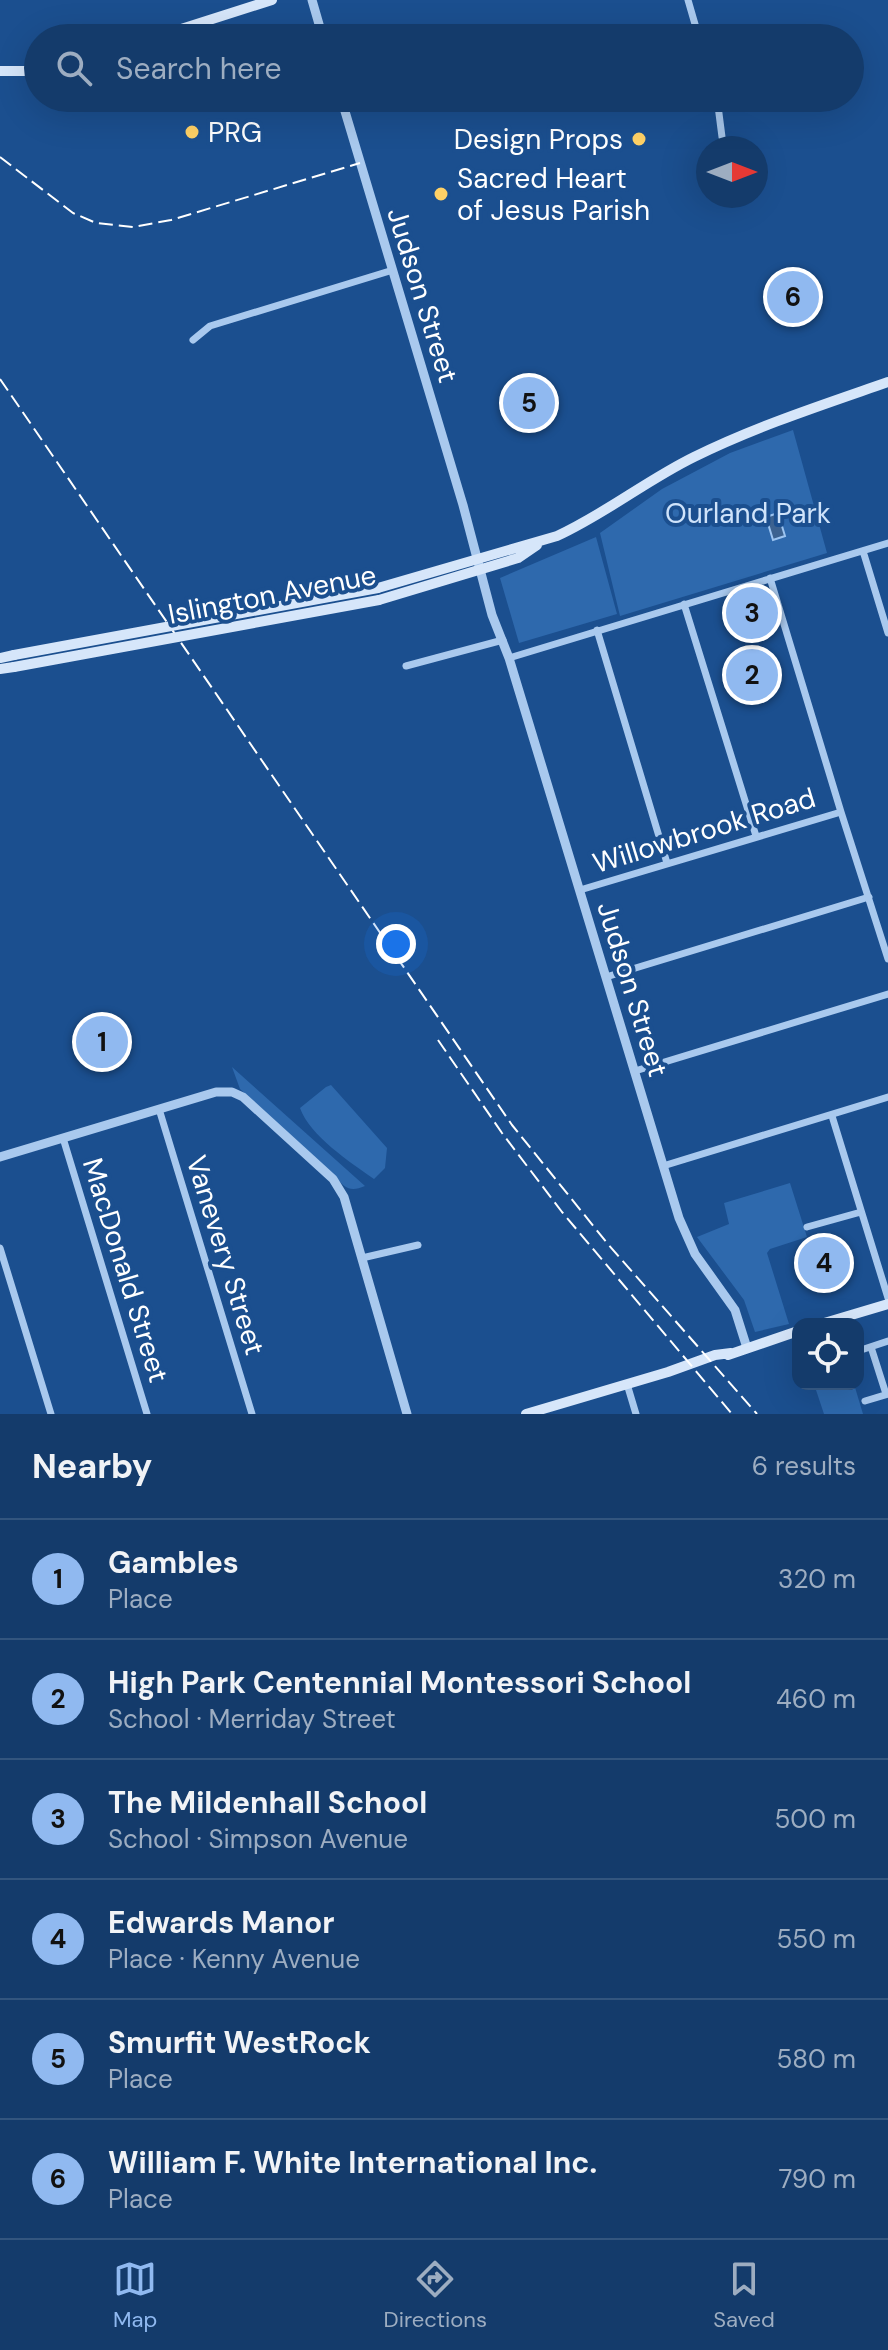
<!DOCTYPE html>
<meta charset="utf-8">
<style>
body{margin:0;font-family:"DM Sans",sans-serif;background:#1d4271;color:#f1f3f6}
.controls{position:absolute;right:24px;bottom:24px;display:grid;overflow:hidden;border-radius:16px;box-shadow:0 8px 32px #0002}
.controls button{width:72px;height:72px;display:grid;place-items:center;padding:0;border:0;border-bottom:2px solid #33557e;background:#143b6b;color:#f1f3f6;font:40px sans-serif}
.compass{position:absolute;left:696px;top:136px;width:72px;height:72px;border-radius:50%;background:#143b6b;box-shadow:0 8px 32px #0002;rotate:90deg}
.you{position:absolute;left:396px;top:944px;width:28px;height:28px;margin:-20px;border:6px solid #fff;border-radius:50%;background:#1a73e8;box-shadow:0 0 0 12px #1a73e833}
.badge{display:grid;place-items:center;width:52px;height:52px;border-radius:50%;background:#90b9f0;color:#111;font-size:26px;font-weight:700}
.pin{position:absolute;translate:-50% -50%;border:4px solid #fff;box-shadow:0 2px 8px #0006}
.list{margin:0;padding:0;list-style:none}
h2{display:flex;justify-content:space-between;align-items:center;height:104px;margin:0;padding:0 32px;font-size:34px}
h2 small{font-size:26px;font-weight:400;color:#9dadc1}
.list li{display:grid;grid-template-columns:52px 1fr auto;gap:24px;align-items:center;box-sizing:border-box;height:120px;padding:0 32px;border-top:2px solid #33557e}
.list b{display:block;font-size:30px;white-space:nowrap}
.list p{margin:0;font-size:26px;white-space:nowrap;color:#9dadc1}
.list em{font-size:26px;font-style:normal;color:#9dadc1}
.icon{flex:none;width:44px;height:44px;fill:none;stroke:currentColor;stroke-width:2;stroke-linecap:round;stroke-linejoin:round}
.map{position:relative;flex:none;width:888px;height:1414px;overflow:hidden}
.search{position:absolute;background:#143b6b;box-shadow:0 8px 32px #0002;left:24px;right:24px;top:24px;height:88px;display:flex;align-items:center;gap:20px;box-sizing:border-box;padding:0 28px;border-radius:44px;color:#9dadc1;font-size:30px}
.sheet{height:824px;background:#143b6b}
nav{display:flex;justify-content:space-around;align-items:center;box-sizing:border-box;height:112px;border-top:2px solid #33557e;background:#143b6b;font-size:22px;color:#9dadc1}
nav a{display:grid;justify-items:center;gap:4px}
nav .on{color:#90b9f0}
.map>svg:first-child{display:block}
.green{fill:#2e69ad}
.water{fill:#3c6290;stroke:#9cc4f0;stroke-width:2}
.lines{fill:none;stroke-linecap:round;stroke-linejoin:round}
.minor{stroke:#a9c9ee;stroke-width:7}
.tertiary{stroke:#a9c9ee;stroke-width:9}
.secondary{stroke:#d6e6fa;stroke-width:10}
.rail{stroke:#fff;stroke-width:2;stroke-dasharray:14 6;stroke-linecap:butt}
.secondary-bridge{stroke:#d6e6fa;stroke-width:10}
.poi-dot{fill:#ffd166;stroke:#1b4f8f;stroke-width:3}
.labels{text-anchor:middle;stroke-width:8;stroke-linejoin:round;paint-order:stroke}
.poi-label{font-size:28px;fill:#fff;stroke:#1b4f8f;text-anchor:start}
.street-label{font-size:28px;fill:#fff;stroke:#1b4f8f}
.park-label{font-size:28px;fill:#cfe3fa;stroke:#1b4f8f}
</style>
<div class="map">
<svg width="888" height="1414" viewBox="0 0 888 1414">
<rect width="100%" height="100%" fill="#1b4f8f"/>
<path class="green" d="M793 430 827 553 620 616 600 533 662 489 730 453Z
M596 537 617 614 519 643 500 578Z
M232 1067 365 1186C351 1192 345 1189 336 1177L240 1089Z
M331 1085 387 1148 385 1168 374 1179C350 1162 310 1136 300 1108L326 1087Z
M790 1183 807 1237 770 1249 767 1253 789 1324 755 1332 744 1300 697 1237 729 1224 724 1203Z
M814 1384H854L863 1414H824Z"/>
<path class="water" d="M778 513 785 536 773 540 766 517Z"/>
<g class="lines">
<path class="minor" d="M688 0 699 38
M717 98 722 137
M193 340 210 326 393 270
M863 551 888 633
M770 578 841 812 888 959
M684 604 756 836
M597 630 667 863
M509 658 888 543
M406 666 503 640
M580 890 841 812
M606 977 869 897
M635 1071 888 994
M159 1109 252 1414
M832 1116 888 1298
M63 1138 147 1414
M663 1166 888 1097
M807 1227 861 1212
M0 1248 51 1414
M362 1258 418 1245
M871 1347 886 1394
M858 1351 888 1341
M627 1384 636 1414
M865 1401 888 1394"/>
<path class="tertiary" d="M312 0 323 38
M341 98 463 505 492 615 509 658 679 1218 695 1254 735 1310 747 1348
M0 1157 216 1092H232L243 1097 333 1179 344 1197 407 1414"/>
<path class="secondary" d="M153 38 272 0
M0 71H38
M378 588 557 536C605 514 647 480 694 457 757 426 822 405 888 382
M379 600 518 558 537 545
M0 658 14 655
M0 669 14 667
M821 1324 888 1304
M728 1355 798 1331
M526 1414 668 1372 715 1355 731 1353"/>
<path class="rail" d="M0 157 73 213 96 223 133 227 171 220 360 163
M0 379 512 1125 607 1243 757 1414
M438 1040 502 1133 562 1212 732 1414"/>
<path class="secondary-bridge" d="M14 655 378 588
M14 667 379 600"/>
</g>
<g class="poi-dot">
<circle cx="192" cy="132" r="8"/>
<circle cx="639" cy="139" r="8"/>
<circle cx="441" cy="194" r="8"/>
</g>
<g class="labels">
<g class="poi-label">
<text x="208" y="142">PRG</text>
<text x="623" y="149" text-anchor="end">Design Props</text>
<text x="457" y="188">Sacred Heart<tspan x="457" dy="32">of Jesus Parish</tspan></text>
</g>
<g class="street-label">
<text transform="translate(423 295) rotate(73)" y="10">Judson Street</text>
<text transform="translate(272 594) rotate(-11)" y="10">Islington Avenue</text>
<text transform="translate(704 830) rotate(-17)" y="10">Willowbrook Road</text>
<text transform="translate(633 989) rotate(73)" y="10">Judson Street</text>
<text transform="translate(226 1255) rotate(73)" y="10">Vanevery Street</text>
<text transform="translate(126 1270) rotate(73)" y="10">MacDonald Street</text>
</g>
<g class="park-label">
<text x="748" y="523">Ourland Park</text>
</g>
</g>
</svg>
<div class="controls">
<button><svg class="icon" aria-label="locate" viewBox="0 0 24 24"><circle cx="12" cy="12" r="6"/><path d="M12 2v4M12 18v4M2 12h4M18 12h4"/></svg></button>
</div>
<svg class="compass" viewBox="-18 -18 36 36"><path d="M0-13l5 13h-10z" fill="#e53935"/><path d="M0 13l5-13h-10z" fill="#9dadc1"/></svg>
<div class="you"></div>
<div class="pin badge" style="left:102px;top:1042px">1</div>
<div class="pin badge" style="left:752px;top:675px">2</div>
<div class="pin badge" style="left:752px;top:613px">3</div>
<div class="pin badge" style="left:824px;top:1263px">4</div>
<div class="pin badge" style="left:529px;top:403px">5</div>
<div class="pin badge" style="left:793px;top:297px">6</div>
<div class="search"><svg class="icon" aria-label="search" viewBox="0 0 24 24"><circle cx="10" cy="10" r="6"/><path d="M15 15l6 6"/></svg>Search here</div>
</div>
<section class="sheet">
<h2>Nearby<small>6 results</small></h2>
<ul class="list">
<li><span class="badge">1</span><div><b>Gambles</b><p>Place</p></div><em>320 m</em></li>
<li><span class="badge">2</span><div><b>High Park Centennial Montessori School</b><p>School · Merriday Street</p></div><em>460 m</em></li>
<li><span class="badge">3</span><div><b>The Mildenhall School</b><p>School · Simpson Avenue</p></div><em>500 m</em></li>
<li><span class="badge">4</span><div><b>Edwards Manor</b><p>Place · Kenny Avenue</p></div><em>550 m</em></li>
<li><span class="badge">5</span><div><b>Smurfit WestRock</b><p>Place</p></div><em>580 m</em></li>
<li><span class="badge">6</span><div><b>William F. White International Inc.</b><p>Place</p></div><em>790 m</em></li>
</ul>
</section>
<nav>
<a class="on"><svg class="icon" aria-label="map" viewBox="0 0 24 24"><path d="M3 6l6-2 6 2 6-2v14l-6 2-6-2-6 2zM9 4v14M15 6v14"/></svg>Map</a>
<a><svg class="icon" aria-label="directions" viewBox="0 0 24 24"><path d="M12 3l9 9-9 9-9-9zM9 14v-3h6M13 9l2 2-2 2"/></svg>Directions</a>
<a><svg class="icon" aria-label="saved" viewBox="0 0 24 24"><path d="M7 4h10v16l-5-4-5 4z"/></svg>Saved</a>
</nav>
